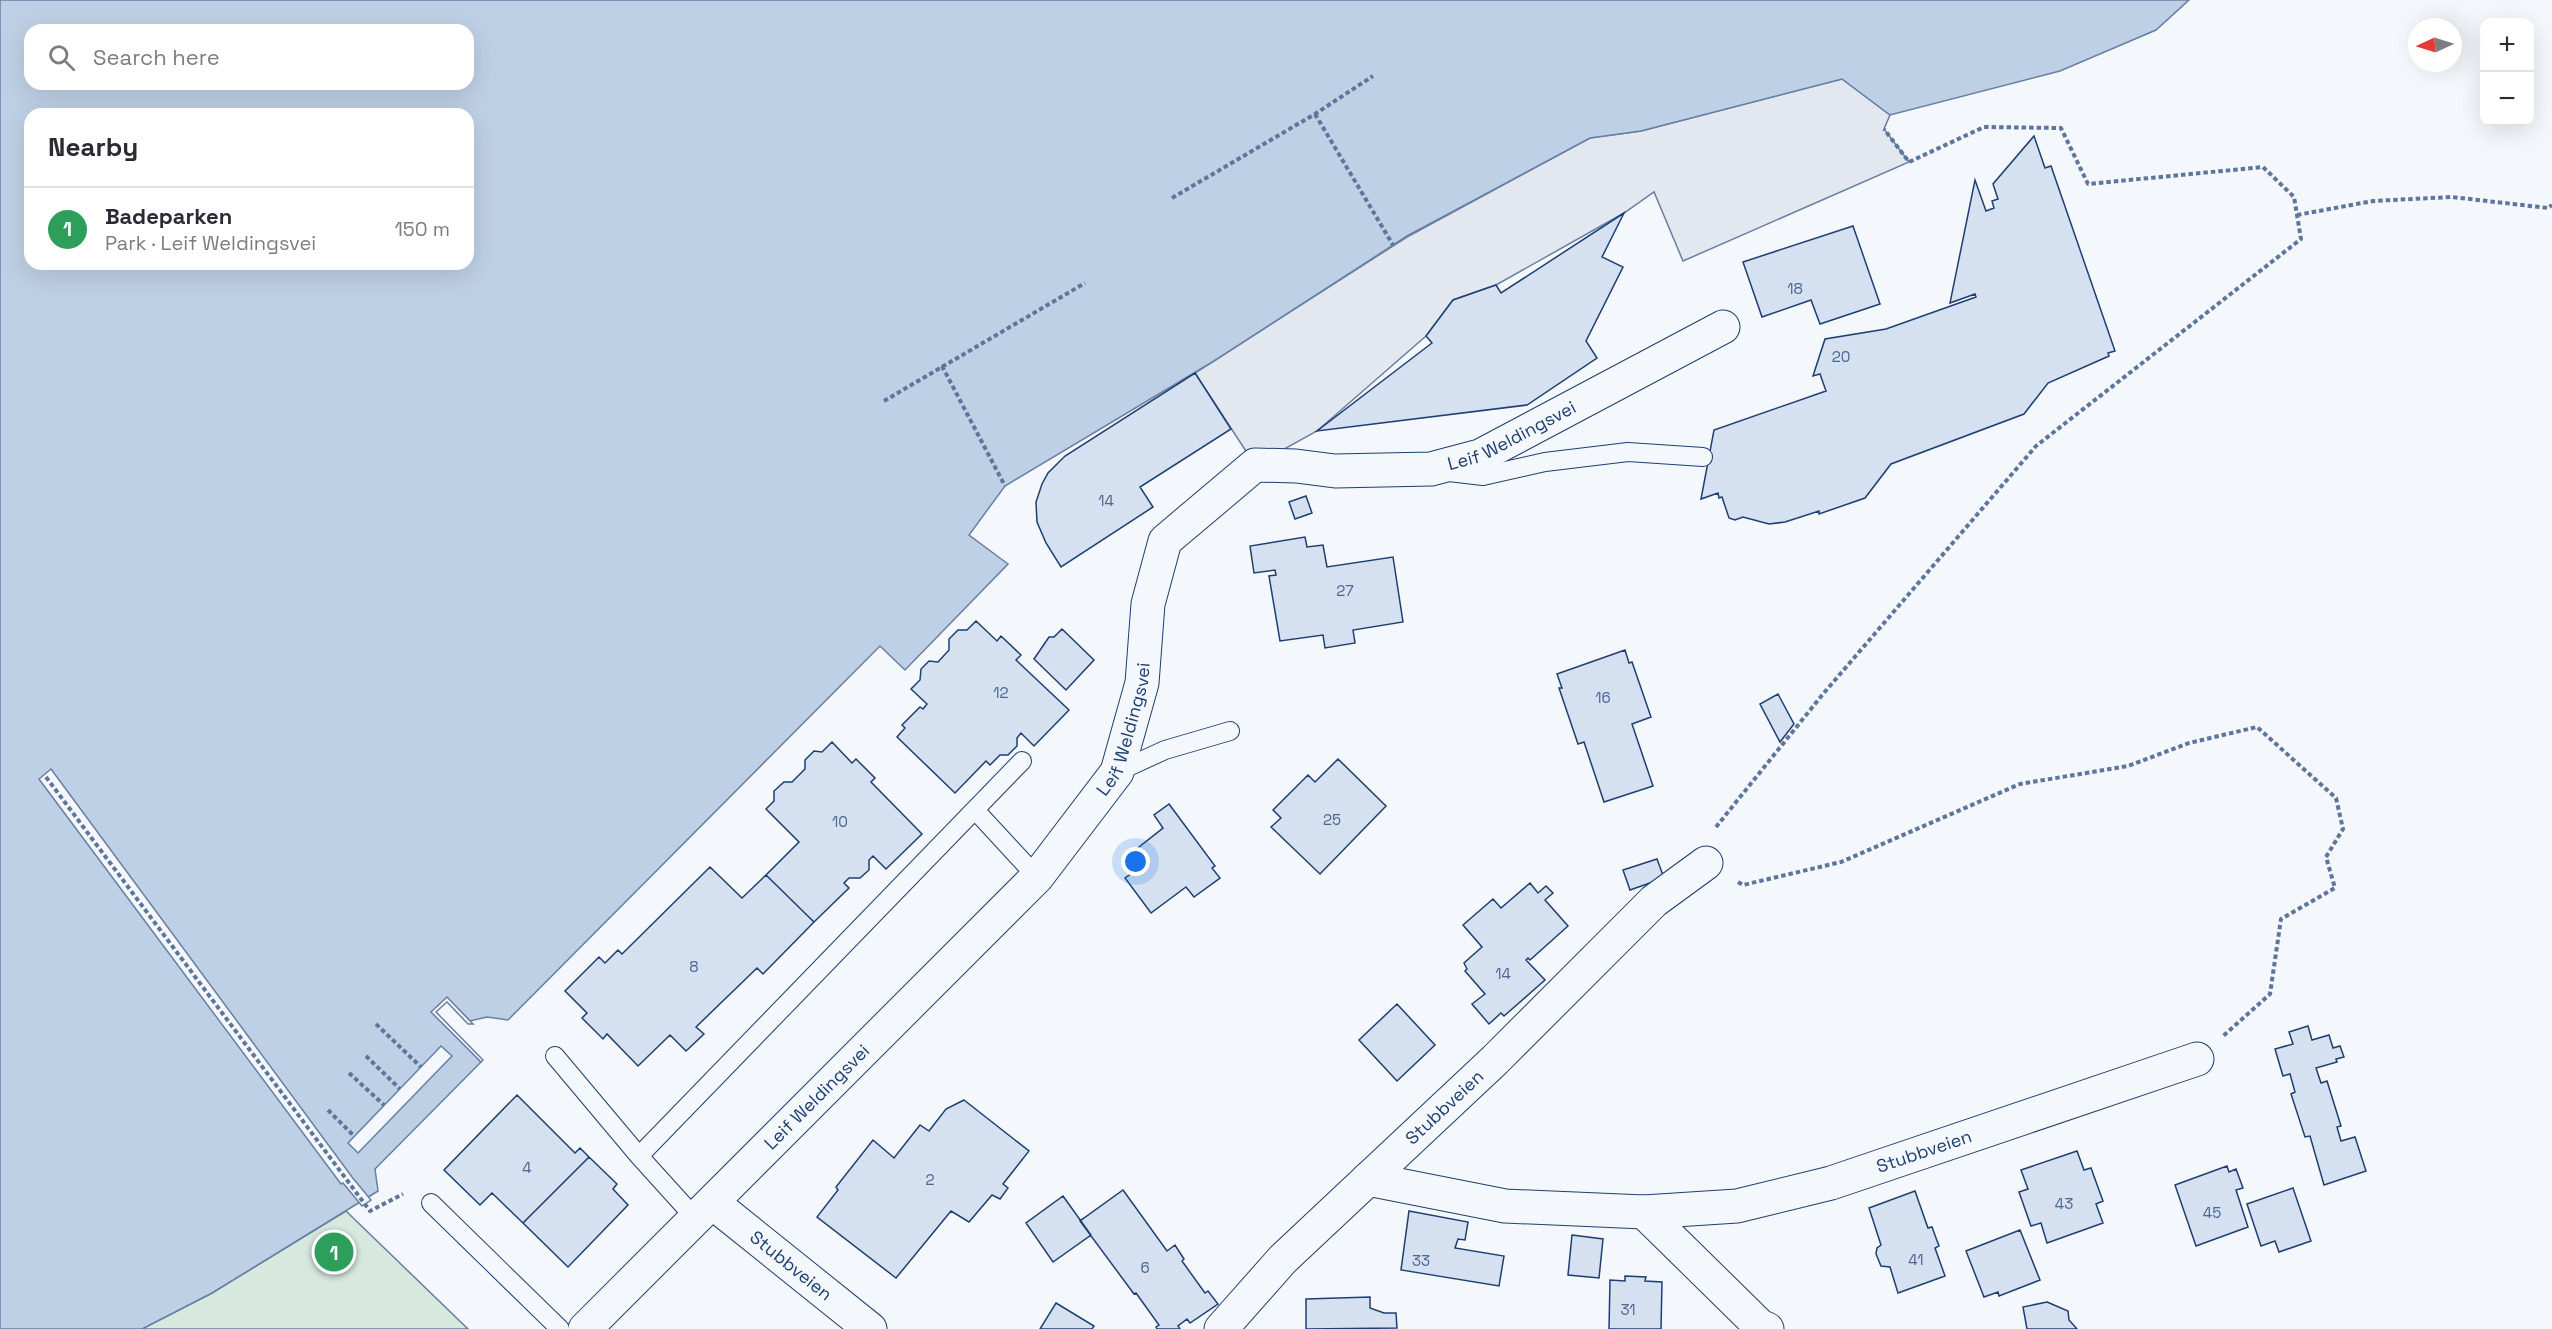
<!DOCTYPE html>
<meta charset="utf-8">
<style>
body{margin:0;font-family:"Space Grotesk",sans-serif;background:#f2f2f3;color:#2b2b33}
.controls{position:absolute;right:18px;top:18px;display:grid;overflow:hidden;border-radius:12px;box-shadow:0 6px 24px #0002}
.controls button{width:54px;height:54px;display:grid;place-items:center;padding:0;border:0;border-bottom:2px solid #e1e1e2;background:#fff;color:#2b2b33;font:30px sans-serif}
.compass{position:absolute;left:2408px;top:18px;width:54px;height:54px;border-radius:50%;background:#fff;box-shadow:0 6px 24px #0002;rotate:266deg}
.you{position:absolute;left:1136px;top:862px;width:21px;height:21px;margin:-15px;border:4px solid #fff;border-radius:50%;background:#1a73e8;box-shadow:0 0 0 9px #1a73e833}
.badge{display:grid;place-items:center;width:39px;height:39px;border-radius:50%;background:#111827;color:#fff;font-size:20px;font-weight:700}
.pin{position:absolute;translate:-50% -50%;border:3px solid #fff;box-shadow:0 2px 6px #0006}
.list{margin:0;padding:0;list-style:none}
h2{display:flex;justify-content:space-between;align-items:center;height:78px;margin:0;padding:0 24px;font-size:26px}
h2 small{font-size:20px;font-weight:400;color:#7c7c81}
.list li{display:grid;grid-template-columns:39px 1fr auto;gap:18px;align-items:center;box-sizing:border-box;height:84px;padding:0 24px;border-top:2px solid #e1e1e2}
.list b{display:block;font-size:22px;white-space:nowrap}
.list p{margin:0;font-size:20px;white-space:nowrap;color:#7c7c81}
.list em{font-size:20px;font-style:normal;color:#7c7c81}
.icon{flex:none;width:33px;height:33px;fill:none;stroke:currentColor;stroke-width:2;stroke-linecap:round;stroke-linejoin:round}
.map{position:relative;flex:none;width:2552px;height:1329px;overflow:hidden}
.search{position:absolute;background:#fff;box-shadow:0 6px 24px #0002;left:24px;top:24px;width:450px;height:66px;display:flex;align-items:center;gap:15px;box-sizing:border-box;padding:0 21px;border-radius:18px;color:#7c7c81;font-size:22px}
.panel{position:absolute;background:#fff;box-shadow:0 6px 24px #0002;left:24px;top:108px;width:450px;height:162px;border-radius:18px}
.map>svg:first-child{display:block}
.green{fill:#d7e8df;stroke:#687fa3;stroke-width:1.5}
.parking{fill:#e3e8f0;stroke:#687fa3;stroke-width:1.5}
.water{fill:#bed0e5;stroke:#687fa3;stroke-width:1.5;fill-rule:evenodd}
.pier{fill:#f4f7fb;stroke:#687fa3;stroke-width:1.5}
.building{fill:#d5e0f0;stroke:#1d3f73;stroke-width:1.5}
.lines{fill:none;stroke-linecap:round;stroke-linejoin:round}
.service-casing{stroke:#1d3f73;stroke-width:20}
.minor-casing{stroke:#1d3f73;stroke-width:35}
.path{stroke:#5e769c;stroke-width:4;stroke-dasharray:4.5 3;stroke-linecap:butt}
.service{stroke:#f4f7fb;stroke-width:18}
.minor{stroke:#f4f7fb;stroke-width:33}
.labels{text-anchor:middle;stroke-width:4.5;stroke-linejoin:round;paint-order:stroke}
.number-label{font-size:15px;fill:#4b6792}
.street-label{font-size:18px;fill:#1d3f73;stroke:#f4f7fb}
</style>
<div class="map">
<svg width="2552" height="1329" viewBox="0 0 2552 1329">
<rect width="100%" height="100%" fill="#f4f7fb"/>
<path class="green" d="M346 1211 468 1329H142L212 1293Z"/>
<path class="parking" d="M1842 79 1890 115 1884 129 1909 162 1683 261 1654 192 1624 213 1496 285 1453 300 1426 336 1317 431 1255 465 1195 373 1407 237 1590 138 1641 131Z"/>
<path class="water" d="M0 0H2189L2156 30 2060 71 1890 115 1842 79 1641 131 1590 138 1407 236 1214 361 1005 486 969 535 1008 564 905 670 880 646 508 1020 487 1017 470 1021 447 998 432 1012 481 1062 375 1169 378 1191 212 1293 142 1329H0ZM30 30H468V84H30ZM30 114H468V264H30Z"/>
<path class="pier" d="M51 769 352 1177 371 1200 362 1206 343 1183 341 1184 39 779Z
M447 997 473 1024H468L447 1002 436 1012 483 1060 481 1062 431 1012Z
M441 1046 452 1056 358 1153 348 1143Z"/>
<path class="building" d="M2034 136 2045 168 2051 166 2115 351 2108 353 2109 356 2048 383 2024 414 1891 464 1865 498 1819 514V511L1785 522 1769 524 1743 517 1735 520 1729 518 1722 497 1719 498 1718 493 1701 499 1714 430 1826 391 1820 374 1813 376 1825 339 1886 329 1976 297 1975 294 1950 303 1975 180 1986 211 1994 208 1992 201 1998 199 1993 184Z
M1624 213 1602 257 1623 267 1586 341 1597 358 1527 405 1317 431 1432 343 1426 336 1453 300 1496 285 1501 293Z
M1853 226 1880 304 1820 324 1811 300 1762 317 1743 262Z
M1195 373 1231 429 1140 487 1153 507 1061 567 1046 543 1037 522 1036 502 1042 484 1048 473 1065 456Z
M1306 496 1312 513 1295 519 1289 502Z
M1305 537 1307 547 1323 545 1327 567 1393 557 1403 622 1353 630 1355 643 1325 648 1323 635 1280 641 1269 576 1276 575 1275 570 1254 573 1250 546Z
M976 621 997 641 1001 636 1021 655 1016 660 1069 710 1034 746 1021 733 1017 738V746L1008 755H1000L990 765 986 761 955 793 897 737 905 728 902 725 920 707 923 709 927 704 911 689 920 680 921 669 929 661 938 662 949 650V639L958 630H967Z
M1062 629 1094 660 1066 690 1034 659 1049 637H1054Z
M1625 650 1629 663 1632 662 1651 717 1632 724 1653 786 1604 802 1584 742 1578 744 1559 688H1562L1557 674Z
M1778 694 1794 724 1780 742 1760 704Z
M832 742 852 763 856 759 875 778 871 782 922 834 886 869 873 856 869 860V870L860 878H849L844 883 849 888 814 922 766 875 799 842 766 809 774 801V791L784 782H792L805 769V760L814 751 822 752Z
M1338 759 1386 806 1320 874 1271 827 1281 818 1273 810 1308 775 1315 782Z
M1169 804 1215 866 1212 868 1220 878 1194 897 1186 887 1151 913 1125 878 1144 865 1134 851 1163 828 1154 815Z
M1657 859 1664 878 1630 890 1623 870Z
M710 867 742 898 766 875 814 922 763 974 757 968 696 1027 704 1034 686 1051 670 1035 638 1066 607 1034 603 1039 582 1018 587 1013 565 991 599 957 605 963 618 950 622 954Z
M1530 883 1538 893 1546 886 1553 893 1545 900 1568 926 1530 960 1528 958 1526 960 1545 980 1504 1016 1501 1013 1489 1024 1472 1004 1485 994 1465 971 1467 969 1464 963 1482 947 1463 925 1493 899 1501 908Z
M1397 1004 1435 1045 1397 1081 1359 1040Z
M2308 1026 2312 1040 2329 1035 2333 1048 2340 1046 2344 1057 2336 1059 2337 1062 2316 1068 2321 1083 2327 1081 2341 1126 2337 1127 2341 1141 2355 1137 2366 1171 2324 1185 2310 1136 2305 1137 2291 1094 2295 1092 2290 1074 2283 1076 2275 1049 2293 1044 2289 1032Z
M517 1095 575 1153 580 1148 589 1157 523 1223 492 1193 480 1205 444 1170Z
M964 1100 1029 1151 1003 1184 1008 1188 1000 1199 992 1195 969 1222 951 1211 896 1278 817 1217 838 1190 836 1187 873 1140 894 1158 920 1125 929 1131 946 1109Z
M2077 1151 2084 1170 2091 1168 2103 1201 2096 1204 2103 1223 2047 1243 2041 1223 2031 1226 2019 1192 2028 1189 2021 1170Z
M589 1157 617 1184 613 1189 628 1205 568 1267 523 1223Z
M2227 1166 2229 1172 2236 1169 2243 1188 2236 1190 2248 1227 2196 1246 2175 1185Z
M2293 1188 2311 1241 2279 1252 2275 1241 2261 1246 2247 1204Z
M1123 1190 1167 1251 1175 1245 1184 1259 1182 1261 1205 1293 1208 1291 1218 1304 1190 1323 1187 1319 1178 1326 1180 1329H1157L1156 1327 1159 1325 1136 1293 1134 1294 1080 1221Z
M1915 1191 1928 1228 1932 1227 1936 1238 1939 1246 1935 1248 1945 1276 1898 1293 1890 1267 1881 1266 1876 1254 1877 1248 1881 1245 1869 1208Z
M1063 1196 1091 1235 1053 1262 1026 1223Z
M1409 1211 1468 1222 1465 1240 1458 1239 1455 1248 1504 1256 1499 1286 1401 1270Z
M2020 1230 2040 1280 1999 1296 1998 1292 1984 1297 1966 1251Z
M1572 1235 1603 1239 1599 1278 1568 1275Z
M1625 1276 1646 1277 1645 1281 1662 1282 1661 1329H1609L1610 1280 1625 1281Z
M1370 1297V1308L1384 1313H1396L1397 1328 1306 1329V1299Z
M2047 1302 2068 1311 2069 1320 2077 1329H2027L2023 1307Z
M1056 1303 1094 1326 1092 1329H1040Z"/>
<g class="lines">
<defs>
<path id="service" d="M1449 472 1483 476 1545 462 1628 452 1703 457
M1117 772 1165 750 1230 731
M976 811 1037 877
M555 1056 639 1156 696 1219
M639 1156 1022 761
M431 1203 560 1329"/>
<g id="minor">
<path id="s1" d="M1368 1179 1505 1206 1644 1212 1737 1206 1831 1183 2197 1059"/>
<path id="s2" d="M713 1203 870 1329"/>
<path d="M1644 1212 1760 1326 1767 1329"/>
<path id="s3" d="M585 1329 1037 877 1117 772 1142 683 1148 604 1165 541 1255 465 1296 466 1335 471 1431 469 1480 456 1723 327"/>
<path id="s4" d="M1221 1329 1283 1259 1495 1060 1654 901 1706 863"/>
</g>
</defs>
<use href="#service" class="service-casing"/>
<use href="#minor" class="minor-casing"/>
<path class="path" d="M1315 114 1393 245
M1172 198 1315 114 1373 76
M2297 215 2373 201 2452 197 2548 208 2552 205
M942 366 1005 486
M884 401 1085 283
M46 777 370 1211 403 1194
M1716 827 1823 694 2036 446 2301 239 2294 197 2263 167 2088 184 2061 128 1984 127 1909 162 1884 129
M1738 882 1743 885 1841 862 2020 784 2128 766 2189 743 2257 727 2336 798 2343 829 2326 857 2335 888 2281 919 2270 994 2223 1036
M376 1024 421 1067
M366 1056 400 1089
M349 1073 384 1105
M328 1110 354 1136"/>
<use href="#service" class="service"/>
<use href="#minor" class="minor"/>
</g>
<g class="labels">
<g class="number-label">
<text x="1795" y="294">18</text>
<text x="1841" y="362">20</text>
<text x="1106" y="506">14</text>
<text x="1345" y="596">27</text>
<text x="1001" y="698">12</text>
<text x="1603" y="703">16</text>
<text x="1332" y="825">25</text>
<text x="840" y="827">10</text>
<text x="694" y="972">8</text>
<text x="1503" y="979">14</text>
<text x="527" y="1173">4</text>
<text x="930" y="1185">2</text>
<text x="2064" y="1209">43</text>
<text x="2212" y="1218">45</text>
<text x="1916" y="1265">41</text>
<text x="1421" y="1266">33</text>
<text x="1145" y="1273">6</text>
<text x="1628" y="1315">31</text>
</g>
<g class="street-label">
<text dy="6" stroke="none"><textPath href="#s3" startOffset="1390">Leif Weldingsvei</textPath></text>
<text dy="6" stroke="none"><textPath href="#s3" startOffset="814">Leif Weldingsvei</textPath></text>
<text dy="6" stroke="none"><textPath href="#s3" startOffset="328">Leif Weldingsvei</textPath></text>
<text dy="6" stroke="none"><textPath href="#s4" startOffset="315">Stubbveien</textPath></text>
<text dy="6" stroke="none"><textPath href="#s1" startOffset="567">Stubbveien</textPath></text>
<text dy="6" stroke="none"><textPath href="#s2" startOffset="100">Stubbveien</textPath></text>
</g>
</g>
</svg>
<div class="controls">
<button>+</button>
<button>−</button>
</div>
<svg class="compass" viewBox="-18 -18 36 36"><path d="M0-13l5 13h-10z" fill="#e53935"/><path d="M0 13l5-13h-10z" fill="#7c7c81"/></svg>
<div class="you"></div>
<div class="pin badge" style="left:334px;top:1252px;background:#2e9e5b">1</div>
<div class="search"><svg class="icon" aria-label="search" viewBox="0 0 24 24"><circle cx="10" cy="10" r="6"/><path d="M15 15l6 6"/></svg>Search here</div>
<section class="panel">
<h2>Nearby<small></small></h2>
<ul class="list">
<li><span class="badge" style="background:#2e9e5b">1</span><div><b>Badeparken</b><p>Park · Leif Weldingsvei</p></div><em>150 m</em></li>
</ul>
</section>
</div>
